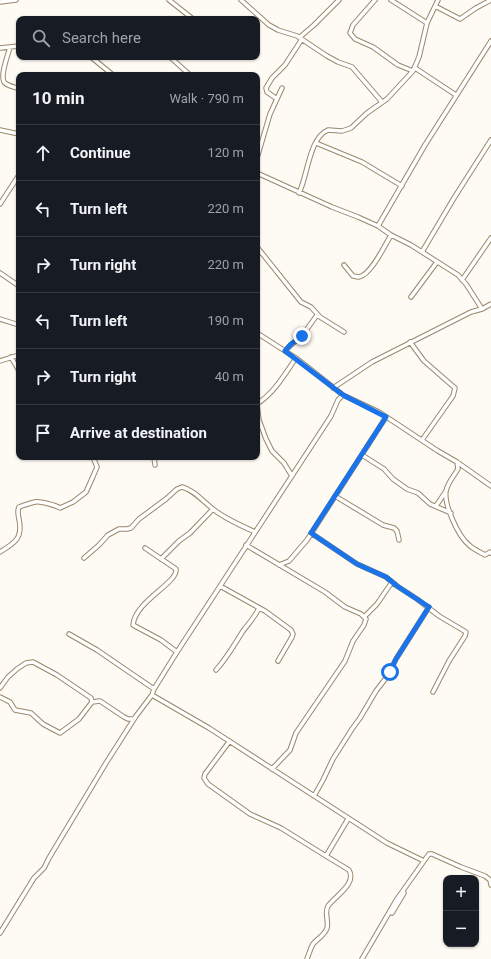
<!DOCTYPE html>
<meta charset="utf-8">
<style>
body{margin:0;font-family:Roboto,sans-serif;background:#20242c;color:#f1f3f6}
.controls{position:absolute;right:12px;bottom:12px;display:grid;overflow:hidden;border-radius:8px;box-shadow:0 1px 3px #0004}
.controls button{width:36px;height:36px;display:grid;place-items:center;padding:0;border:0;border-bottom:1px solid #363941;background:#171b24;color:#f1f3f6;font:20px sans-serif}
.stop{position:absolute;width:12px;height:12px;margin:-9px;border:3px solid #1a73e8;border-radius:50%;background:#fff}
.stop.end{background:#1a73e8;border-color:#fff;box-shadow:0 1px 4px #0008}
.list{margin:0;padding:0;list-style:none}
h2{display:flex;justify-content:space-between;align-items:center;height:52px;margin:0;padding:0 16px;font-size:17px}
h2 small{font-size:13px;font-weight:400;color:#9ea1a6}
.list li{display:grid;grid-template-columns:26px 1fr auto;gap:12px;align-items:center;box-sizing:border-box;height:56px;padding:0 16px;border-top:1px solid #363941}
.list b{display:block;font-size:15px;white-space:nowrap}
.list em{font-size:13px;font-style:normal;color:#9ea1a6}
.icon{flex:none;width:22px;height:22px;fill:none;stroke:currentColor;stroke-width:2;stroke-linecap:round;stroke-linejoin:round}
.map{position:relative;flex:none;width:491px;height:959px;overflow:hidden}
.search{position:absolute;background:#171b24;box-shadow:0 1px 3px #0004;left:16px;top:16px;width:244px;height:44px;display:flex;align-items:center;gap:10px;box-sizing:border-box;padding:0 14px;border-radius:8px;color:#9ea1a6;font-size:15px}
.panel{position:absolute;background:#171b24;box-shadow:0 1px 3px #0004;left:16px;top:72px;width:244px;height:388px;border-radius:8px}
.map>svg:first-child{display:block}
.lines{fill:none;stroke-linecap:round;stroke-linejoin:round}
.minor-casing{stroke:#9b8769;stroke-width:5.5}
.minor{stroke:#fff;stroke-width:3.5}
.route{stroke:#1a73e8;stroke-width:5}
</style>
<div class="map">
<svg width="491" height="959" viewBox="0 0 491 959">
<rect width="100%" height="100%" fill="#fefaf4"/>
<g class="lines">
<defs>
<path id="minor" d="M169 0 193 19
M241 0 269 25 278 30 297 36 327 56 338 62 352 67 382 102
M375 0 353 25 350 33 355 39 373 47 398 65 413 71
M391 0 427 23
M0 2 16 0
M435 6 460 19 476 8 491 0
M300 37 314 25 339 0
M10 47C8 55 0 75 4 82 7 86 15 87 19 89
M0 48 19 46
M91 57 113 75
M170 57 190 75
M415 68 456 95
M277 99 267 92 266 88 272 78 285 65 302 39
M0 130 19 134
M316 143 362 162 402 186
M257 158 270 114 282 88
M257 173 332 207 358 217 378 226 391 235 411 245 458 275 466 284 482 309
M299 193C308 175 309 138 328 130L342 131 351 128 367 113 387 99 413 71 419 57 427 23 438 0
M0 204 19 175
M378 226 425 145 491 41
M257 247 301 302 311 307 320 317 344 332
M422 252 454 198 491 140
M344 265 353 276C354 276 358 277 359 277 371 275 385 245 391 235
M0 273 19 286
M462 280 491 238
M411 297 437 262
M0 319 19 325
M257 333 296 358 343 395 379 412 438 451 457 462 491 486
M410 342 424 361 455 388 453 396 422 440
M285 351 291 345 302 336 317 315
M11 357 19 371
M0 361 19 355
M333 388 372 362 471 312 482 309 491 304
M257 404C275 392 284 375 296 358
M257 405 259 420 266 439 272 451 284 463 292 476
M362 455 384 469 393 479 407 489 418 493 430 504 451 513
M154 457 155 465
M457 462 458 469C454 476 448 482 446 491 444 505 458 536 469 545 473 549 480 552 485 555L490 552 491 553
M335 496 383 525 394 528 397 531 399 540
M436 506 446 491
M311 533 357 564 386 577 397 586 417 599 439 616 466 632 465 636 449 661 433 692
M246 545 325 592 345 607 361 614 366 619 364 625 353 641 345 661 296 733 290 750 272 769
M145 548 176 569C178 583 135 601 133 625L161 640 177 652
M0 552C15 543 23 538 19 519 18 514 17 511 19 507 25 505 30 503 35 502 40 501 55 505 60 508L73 502 86 492 91 481 97 467 93 457
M84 558 99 545 108 535 119 529H127L131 528 139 519 166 499 177 489 182 487C195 490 205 504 217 512 228 520 242 526 255 532
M161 559 179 541 190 533 213 509
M279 565 289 561 307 540 386 417
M220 586 265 611 291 630 293 634 292 637 278 661
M365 616 377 604 392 582
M69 634 97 650 154 689
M216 670C227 658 234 645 243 631 249 623 255 617 259 608
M0 688 8 677 17 669 26 663 33 662 57 675 91 698 92 702 100 701 124 717 128 719H134
M152 695 209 728 387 843 424 861 429 854H432L461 867 485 876 490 880 491 885
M0 697 10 702 15 710 31 713 43 724 60 733 79 719 92 702
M229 742 205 774 204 778 208 784 250 814 281 828 326 856 348 819
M314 796 323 780 333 759 352 729 360 718 376 691 386 678 396 659 429 607
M392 913 404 893
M0 933 34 878 44 868 49 858 106 763 136 716 152 695 154 689 177 652 331 416 338 400 343 395
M307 959C309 954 310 949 313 944 317 939 325 935 327 928 329 920 324 913 328 906 335 896 357 884 349 870L326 856
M362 959 397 899 424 861"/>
</defs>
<use href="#minor" class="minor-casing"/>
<use href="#minor" class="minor"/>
</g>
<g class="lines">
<path class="route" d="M302 336 291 344 285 351 343 395 386 417 311 533 357 564 386 577 397 586 429 607 396 659 390 672"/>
</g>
</svg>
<div class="controls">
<button>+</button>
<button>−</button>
</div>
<div class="stop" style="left:390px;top:672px"></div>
<div class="stop end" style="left:302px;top:336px"></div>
<div class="search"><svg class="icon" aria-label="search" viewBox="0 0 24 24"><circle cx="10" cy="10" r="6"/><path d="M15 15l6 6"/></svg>Search here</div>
<section class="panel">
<h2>10 min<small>Walk · 790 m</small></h2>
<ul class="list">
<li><svg class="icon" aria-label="ahead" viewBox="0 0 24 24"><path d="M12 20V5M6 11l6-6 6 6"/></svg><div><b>Continue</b></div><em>120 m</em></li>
<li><svg class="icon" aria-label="left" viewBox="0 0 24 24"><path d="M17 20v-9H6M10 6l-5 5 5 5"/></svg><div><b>Turn left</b></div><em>220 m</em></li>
<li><svg class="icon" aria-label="right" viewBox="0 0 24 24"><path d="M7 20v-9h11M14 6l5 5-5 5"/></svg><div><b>Turn right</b></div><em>220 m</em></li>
<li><svg class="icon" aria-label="left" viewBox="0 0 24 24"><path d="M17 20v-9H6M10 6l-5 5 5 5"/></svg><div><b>Turn left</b></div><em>190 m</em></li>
<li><svg class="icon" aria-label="right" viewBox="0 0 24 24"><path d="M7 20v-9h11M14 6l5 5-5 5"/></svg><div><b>Turn right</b></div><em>40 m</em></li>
<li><svg class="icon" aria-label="arrive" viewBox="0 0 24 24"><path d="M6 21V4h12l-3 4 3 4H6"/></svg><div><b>Arrive at destination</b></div></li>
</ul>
</section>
</div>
